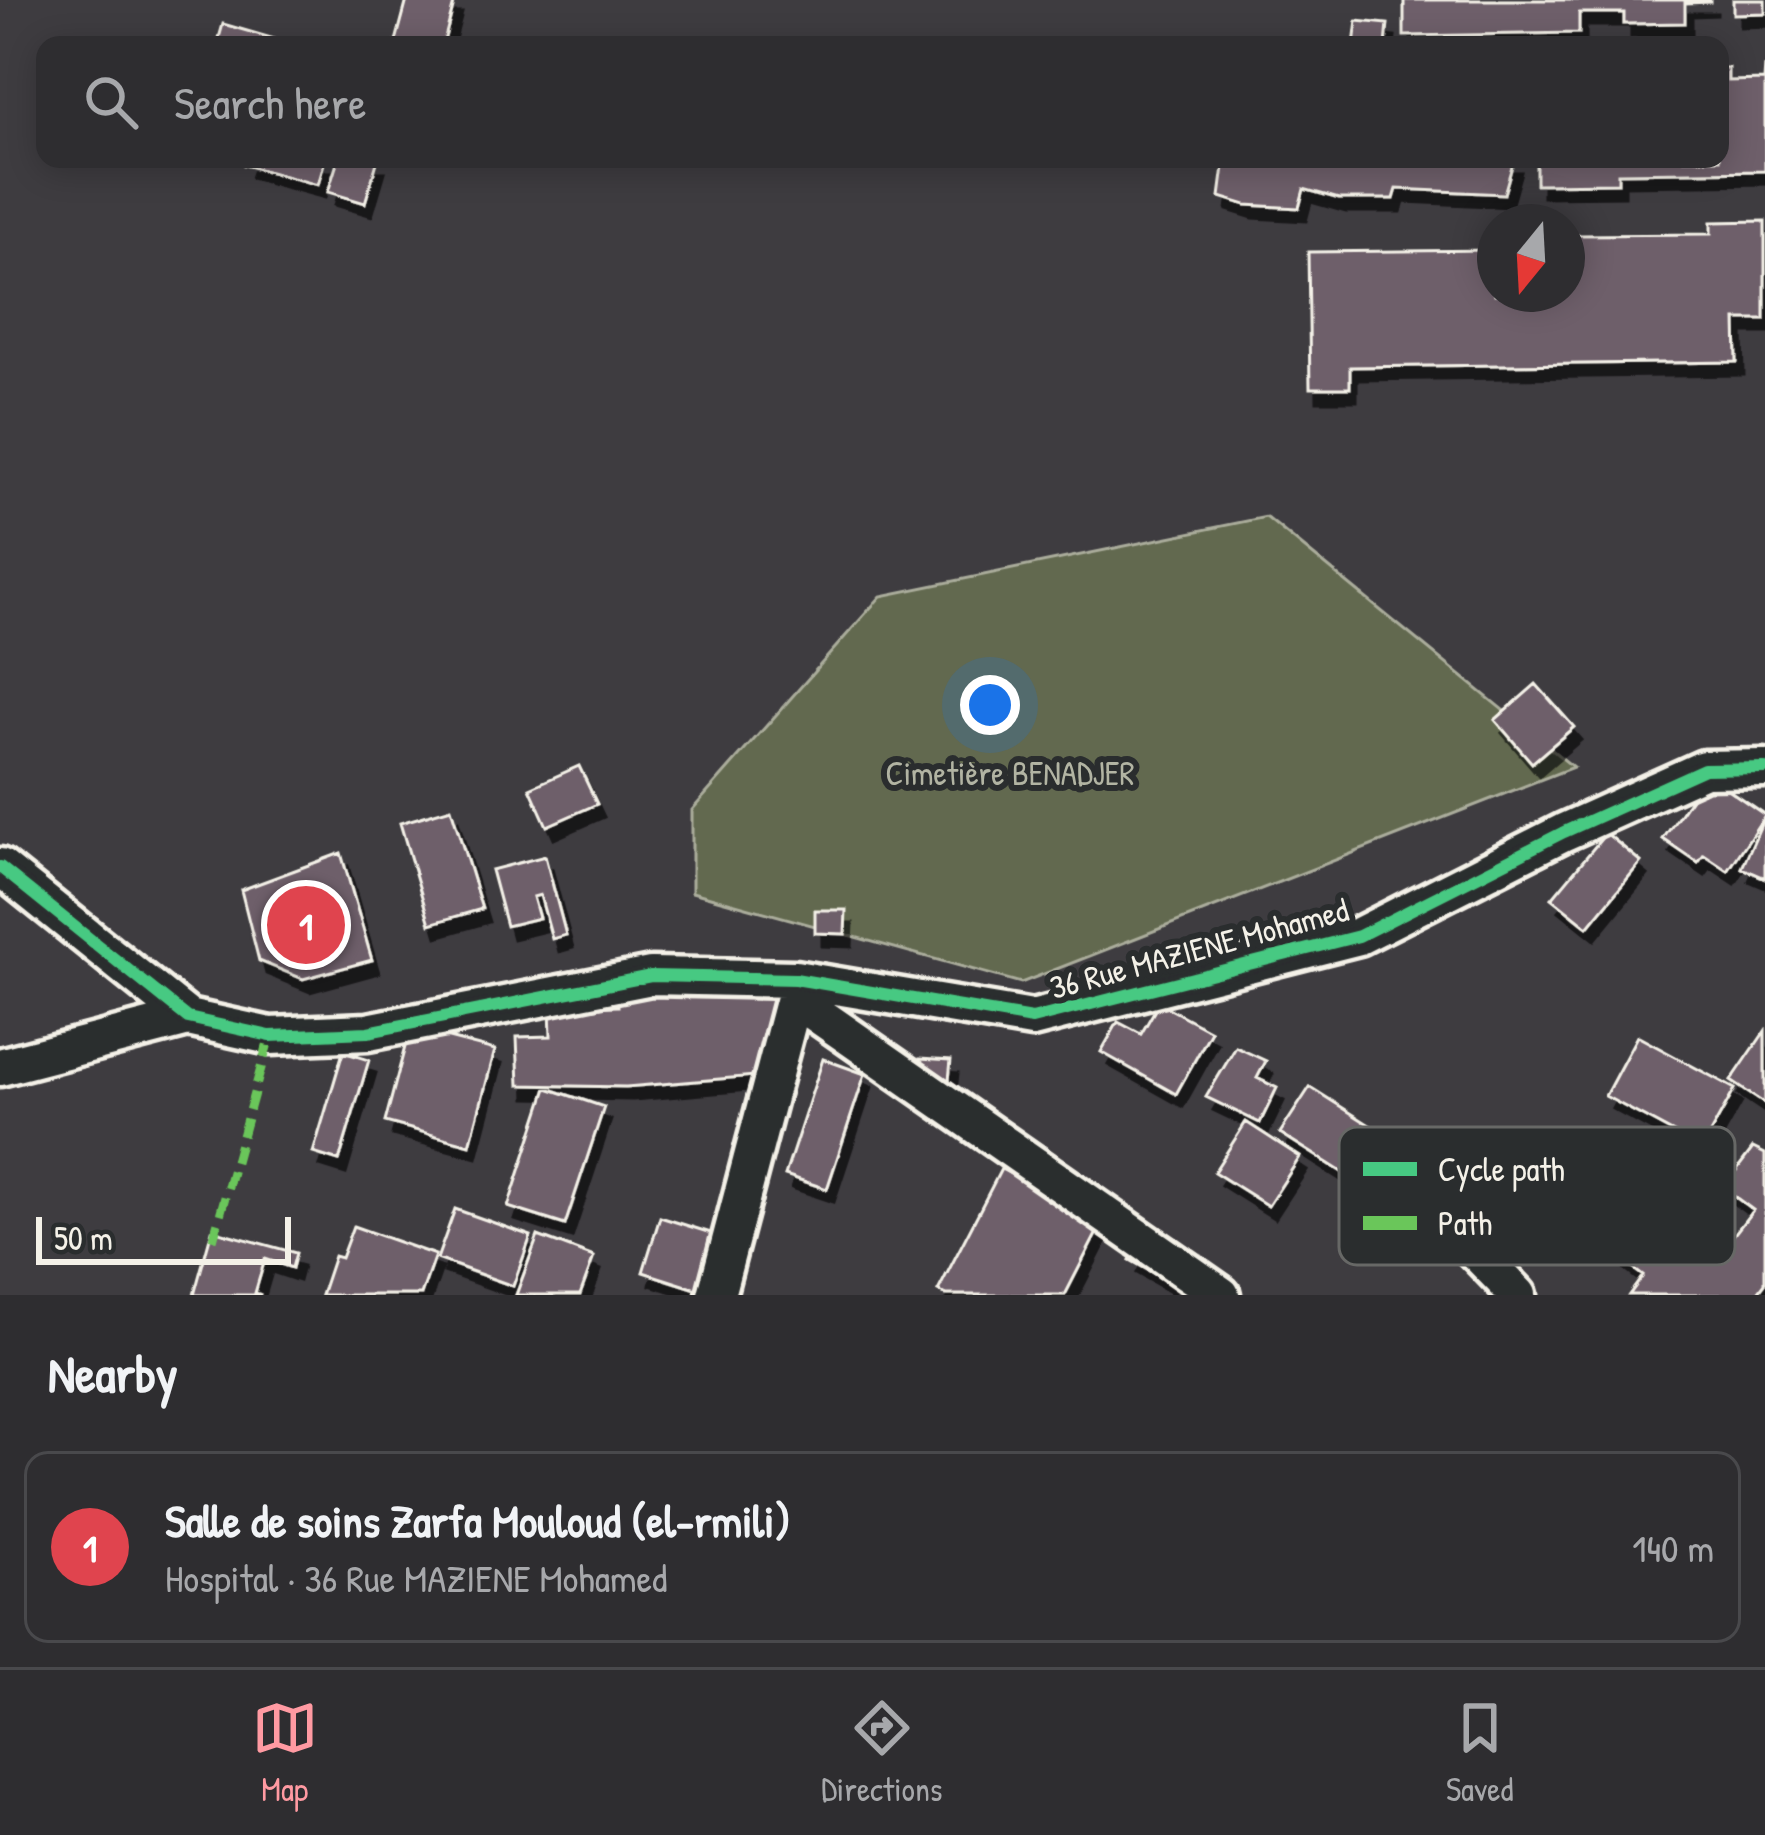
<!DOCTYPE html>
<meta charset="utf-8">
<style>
body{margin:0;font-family:"Patrick Hand",sans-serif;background:#363538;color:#f1f3f6}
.compass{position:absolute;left:1477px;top:204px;width:108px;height:108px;border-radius:50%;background:#2e2d30;box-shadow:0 6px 30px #0003;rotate:198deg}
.scale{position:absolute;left:36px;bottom:30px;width:255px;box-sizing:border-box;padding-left:12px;border:6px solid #f4f1e8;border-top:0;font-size:33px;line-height:42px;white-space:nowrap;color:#f4f1e8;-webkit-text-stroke:9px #2a2d2e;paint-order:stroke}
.you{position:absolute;left:990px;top:705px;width:42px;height:42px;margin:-30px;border:9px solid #fff;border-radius:50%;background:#1a73e8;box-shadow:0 0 0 18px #1a73e833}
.badge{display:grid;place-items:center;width:78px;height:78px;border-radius:50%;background:#ff9aa2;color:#fff;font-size:39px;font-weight:700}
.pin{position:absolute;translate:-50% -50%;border:6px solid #fff;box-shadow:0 3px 12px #0006}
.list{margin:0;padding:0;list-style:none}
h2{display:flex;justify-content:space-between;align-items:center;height:156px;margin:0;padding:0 48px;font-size:51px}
h2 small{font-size:39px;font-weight:400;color:#a7a8ab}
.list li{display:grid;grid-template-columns:78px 1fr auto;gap:36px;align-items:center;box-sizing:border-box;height:192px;margin:0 24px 24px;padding:0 24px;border:3px solid #49494c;border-radius:24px}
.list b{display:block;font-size:45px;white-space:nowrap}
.list p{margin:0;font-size:39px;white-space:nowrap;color:#a7a8ab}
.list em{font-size:39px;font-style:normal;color:#a7a8ab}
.icon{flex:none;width:66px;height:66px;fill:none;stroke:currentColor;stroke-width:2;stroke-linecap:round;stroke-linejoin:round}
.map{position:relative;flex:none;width:1765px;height:1295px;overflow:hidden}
.search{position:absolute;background:#2e2d30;box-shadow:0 6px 30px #0003;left:36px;right:36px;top:36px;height:132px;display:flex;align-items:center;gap:30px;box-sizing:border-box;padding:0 42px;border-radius:24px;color:#a7a8ab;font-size:45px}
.sheet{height:372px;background:#2e2d30}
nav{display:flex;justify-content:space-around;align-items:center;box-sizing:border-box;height:168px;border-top:3px solid #49494c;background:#2e2d30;font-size:33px;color:#a7a8ab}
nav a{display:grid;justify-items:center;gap:6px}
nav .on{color:#ff9aa2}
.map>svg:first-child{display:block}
.green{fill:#62694f;stroke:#abad9c;stroke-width:3}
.building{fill:#6e5e6a;stroke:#f4f1e8;stroke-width:3;filter:url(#shadow)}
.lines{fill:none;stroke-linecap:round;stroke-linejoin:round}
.street-casing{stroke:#f4f1e8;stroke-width:45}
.street{stroke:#2a2d2e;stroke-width:36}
.quiet{stroke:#6ac65a;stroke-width:9;stroke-dasharray:18 9;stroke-linecap:butt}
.cycleway-casing{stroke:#2a2d2e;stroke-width:20}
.cycleway{stroke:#46c982;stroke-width:12}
.labels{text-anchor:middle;stroke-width:12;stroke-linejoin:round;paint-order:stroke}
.park-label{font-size:33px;fill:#b2b4a3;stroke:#2a2d2e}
.street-label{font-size:33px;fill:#f4f1e8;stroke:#2a2d2e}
.key{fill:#2a2d2e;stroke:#676866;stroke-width:3}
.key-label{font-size:33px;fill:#f4f1e8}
</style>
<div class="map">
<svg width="1765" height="1295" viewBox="0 0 1765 1295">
<defs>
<filter id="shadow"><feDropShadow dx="7" dy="13" stdDeviation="0" flood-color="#0009"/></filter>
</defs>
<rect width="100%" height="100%" fill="#3e3c40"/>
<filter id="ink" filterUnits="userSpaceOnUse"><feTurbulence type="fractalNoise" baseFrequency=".00833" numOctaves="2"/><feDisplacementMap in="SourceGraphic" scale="24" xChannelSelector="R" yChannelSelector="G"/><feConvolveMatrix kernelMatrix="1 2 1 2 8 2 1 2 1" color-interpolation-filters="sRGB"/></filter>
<g filter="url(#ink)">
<path class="green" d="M1266 517 1573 767 1021 983 692 892V810L881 596Z"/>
<path class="building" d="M407 0H455L443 45H395Z
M1404 0H1710V2L1685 3V23L1624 24V13H1579V33L1404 36Z
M1733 0H1765V13L1733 14Z
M1357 21 1388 24 1386 45H1354Z
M223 24 295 45H217Z
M1765 65V171L1618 173V183L1536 184V159H1720V68H1728V81L1764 80Z
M246 159H378L365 203 328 192 337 163 325 160 318 185 244 165Z
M1225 159H1514L1504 194 1397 189 1394 199H1339L1304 189 1299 208 1246 205 1220 197Z
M1765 221V320H1736L1737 362 1350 367V388H1310L1308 252 1495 250V294H1567V249H1577L1576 235 1711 234V222Z
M1536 684 1574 727 1532 763 1495 720Z
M579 766 597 804 547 826 530 788Z
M1707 775 1765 815 1728 871 1704 855 1698 863 1663 839Z
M451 808 482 909 430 924 400 823Z
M1763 820 1765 821V878L1742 868Z
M1606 833 1641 862 1588 927 1552 898Z
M341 853 372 960 303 979 259 961 241 890Z
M545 856 566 935 552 939 540 895 533 897 539 918 506 926 491 870Z
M815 910H846L845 934 815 933Z
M782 982 784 1029H765L767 1075 626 1087 519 1085 517 1037 551 1036 550 1008 618 1006 617 989Z
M1159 1003 1211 1031 1176 1094 1101 1052 1118 1022 1141 1034Z
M410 1028 495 1050 470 1145 385 1122Z
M1765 1031V1104L1731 1081Z
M1637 1036 1735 1089 1702 1148 1605 1096Z
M1236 1047 1266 1061 1257 1078 1277 1088 1260 1123 1206 1097Z
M343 1052 369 1060 339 1161 313 1153Z
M920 1058 951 1060 949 1080 919 1078Z
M823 1059 865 1074 827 1189 785 1175Z
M1310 1087 1431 1164 1402 1210 1280 1133Z
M547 1088 604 1107 565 1225 508 1207Z
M1246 1122 1300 1157 1268 1206 1214 1172Z
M1753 1148 1765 1154V1283L1756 1295H1629L1643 1276 1617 1256 1634 1233 1652 1247 1684 1203 1732 1237 1753 1210 1723 1188Z
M1001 1169 1103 1221 1065 1295H946L938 1291Z
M455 1209 531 1236 513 1286 437 1259Z
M660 1217 730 1239 712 1294 643 1272Z
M353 1226 435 1255 421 1295H321L334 1256 341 1258Z
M212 1230 296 1253 292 1268 265 1259 255 1293 261 1295H194Z
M538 1236 594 1257 580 1295H516Z
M1139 1243 1176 1266 1167 1281 1130 1260Z"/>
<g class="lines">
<defs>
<path id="street" d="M0 867 188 1018 270 1036 368 1032 651 976 795 979 1032 1019 1359 936 1564 832 1704 769 1765 768
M794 998 1221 1295
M0 1067 188 1018
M1454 1229 1518 1295
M716 1295 794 998 795 979"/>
</defs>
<use href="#street" class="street-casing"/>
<use href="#street" class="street"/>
<path class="quiet" d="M213 1240 270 1036"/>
<defs>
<path id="cycleway" d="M0 867 188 1018 270 1036 368 1032 651 976 795 979 1032 1019 1359 936 1564 832 1704 769 1765 768"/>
</defs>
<use href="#cycleway" class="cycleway-casing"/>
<use href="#cycleway" class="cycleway"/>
</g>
</g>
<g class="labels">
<g class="park-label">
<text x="1010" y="785">Cimetière BENADJER</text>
</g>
<g class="street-label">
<text transform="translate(1199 948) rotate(-15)" y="12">36 Rue MAZIENE Mohamed</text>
</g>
</g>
<rect x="1339" y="1127" width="396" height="138" rx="18" class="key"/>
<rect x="1363" y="1162" width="54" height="14" fill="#46c982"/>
<rect x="1363" y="1216" width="54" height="14" fill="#6ac65a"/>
<g class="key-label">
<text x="1438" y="1181">Cycle path</text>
<text x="1438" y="1235">Path</text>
</g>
</svg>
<svg class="compass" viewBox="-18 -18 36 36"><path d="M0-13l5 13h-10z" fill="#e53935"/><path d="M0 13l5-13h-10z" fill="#a7a8ab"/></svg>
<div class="scale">50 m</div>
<div class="you"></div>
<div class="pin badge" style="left:306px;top:925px;background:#e0444e">1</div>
<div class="search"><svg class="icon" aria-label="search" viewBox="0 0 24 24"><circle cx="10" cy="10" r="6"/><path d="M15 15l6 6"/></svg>Search here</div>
</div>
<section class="sheet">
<h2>Nearby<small></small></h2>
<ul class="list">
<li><span class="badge" style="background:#e0444e">1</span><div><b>Salle de soins Zarfa Mouloud (el-rmili)</b><p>Hospital · 36 Rue MAZIENE Mohamed</p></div><em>140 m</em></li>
</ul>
</section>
<nav>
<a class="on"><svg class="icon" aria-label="map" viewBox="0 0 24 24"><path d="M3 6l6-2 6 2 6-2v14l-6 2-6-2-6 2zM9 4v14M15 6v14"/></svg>Map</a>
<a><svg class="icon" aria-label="directions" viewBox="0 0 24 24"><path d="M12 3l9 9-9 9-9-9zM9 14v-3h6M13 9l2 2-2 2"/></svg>Directions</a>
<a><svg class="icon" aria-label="saved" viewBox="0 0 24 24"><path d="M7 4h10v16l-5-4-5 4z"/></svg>Saved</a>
</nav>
